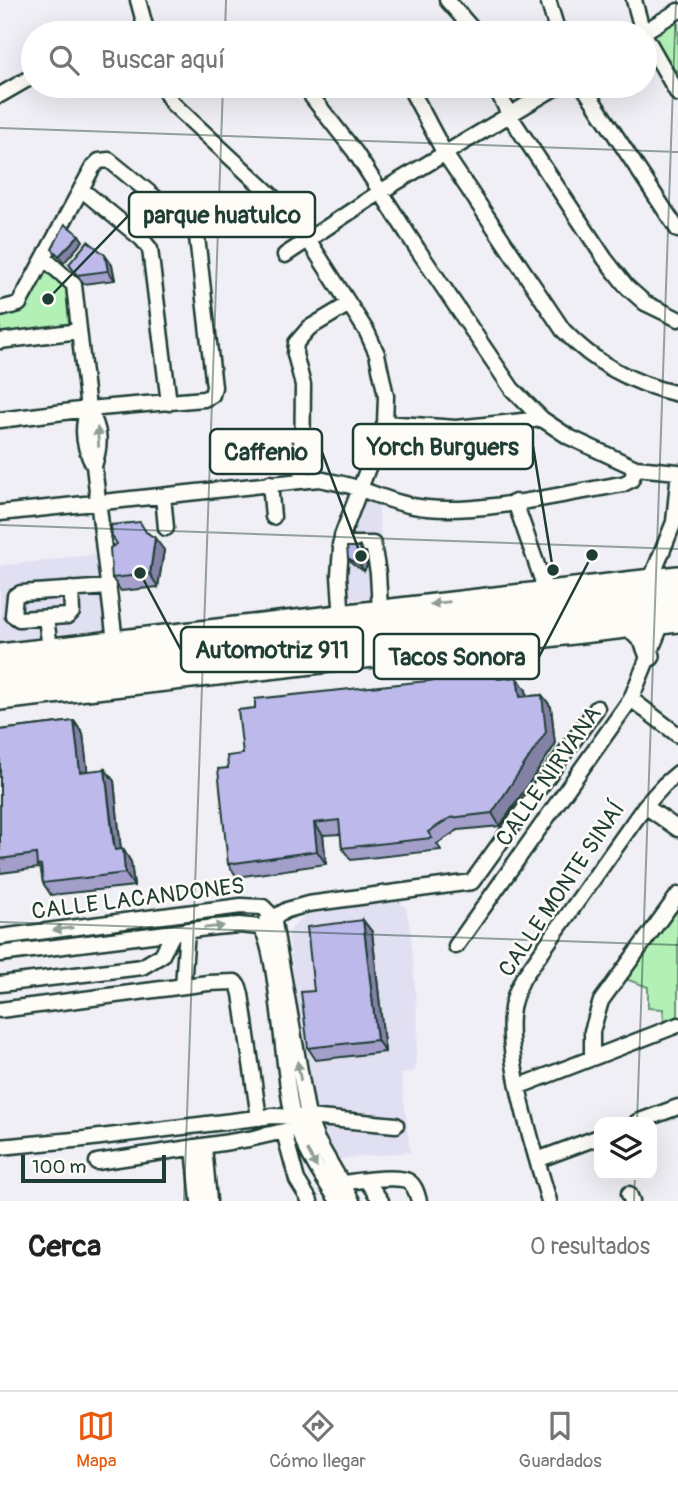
<!DOCTYPE html>
<html lang="es">
<meta charset="utf-8">
<style>
body{margin:0;font-family:Pangolin,sans-serif;background:#f6f6f6;color:#222}
.controls{position:absolute;right:21px;bottom:21px;display:grid;overflow:hidden;border-radius:14px;box-shadow:0 7px 28px #0002}
.controls button{width:63px;height:63px;display:grid;place-items:center;padding:0;border:0;border-bottom:2px solid #e0e0e0;background:#fff;color:#222;font:35px sans-serif}
.scale{position:absolute;left:21px;bottom:18px;width:145px;box-sizing:border-box;padding-left:7px;border:4px solid #1f3d34;border-top:0;font-size:19px;line-height:24px;white-space:nowrap;color:#1f3d34;-webkit-text-stroke:5px #fdfcf7;paint-order:stroke}
.list{margin:0;padding:0;list-style:none}
h2{display:flex;justify-content:space-between;align-items:center;height:91px;margin:0;padding:0 28px;font-size:30px}
h2 small{font-size:23px;font-weight:400;color:#767676}
.icon{flex:none;width:38px;height:38px;fill:none;stroke:currentColor;stroke-width:2;stroke-linecap:round;stroke-linejoin:round}
.map{position:relative;flex:none;width:678px;height:1201px;overflow:hidden}
.search{position:absolute;background:#fff;box-shadow:0 7px 28px #0002;left:21px;right:21px;top:21px;height:77px;display:flex;align-items:center;gap:18px;box-sizing:border-box;padding:0 24px;border-radius:38px;color:#767676;font-size:26px}
.sheet{height:189px;background:#fff}
nav{display:flex;justify-content:space-around;align-items:center;box-sizing:border-box;height:98px;border-top:2px solid #e0e0e0;background:#fff;font-size:19px;color:#767676}
nav a{display:grid;justify-items:center;gap:4px}
nav .on{color:#ea580c}
.map>svg:first-child{display:block}
.built{fill:#e1dff2}
.green{fill:#b2f0b6;stroke:#689675;stroke-width:2}
.lines{fill:none;stroke-linecap:round;stroke-linejoin:round}
.minor-casing{stroke:#1f3d34;stroke-width:19}
.major-casing{stroke:#1f3d34;stroke-width:24}
.highway-casing{stroke:#1f3d34;stroke-width:26}
.minor{stroke:#fdfcf7;stroke-width:14}
.major{stroke:#fdfcf7;stroke-width:19}
.highway{stroke:#fdfcf7;stroke-width:21}
.wall{fill:#a39fca;stroke:#1f3d34;stroke-width:2}
.shaded-wall{fill:#8482a4;stroke:#1f3d34;stroke-width:2}
.building{fill:#bdb9eb;stroke:#1f3d34;stroke-width:2}
.oneway{fill:#8e9c96}
.ticks{fill:none;stroke:#1f3d34;stroke-width:2;stroke-opacity:0.45}
.labels{text-anchor:middle;stroke-width:5;stroke-linejoin:round;paint-order:stroke}
.street-label{font-size:23px;fill:#1f3d34;stroke:#fdfcf7}
.leader{fill:none;stroke:#1f3d34;stroke-width:2.5}
.callout-dot{fill:#1f3d34;stroke:#fdfcf7;stroke-width:2.5}
.callout{fill:#fdfcf7;stroke:#1f3d34;stroke-width:2.5}
.callout-label{font-size:24px;text-anchor:middle;font-weight:bold;fill:#1f3d34}
</style>
<div class="map">
<svg width="678" height="1201" viewBox="0 0 678 1201">
<rect width="100%" height="100%" fill="#f0eff5"/>
<filter id="ink" filterUnits="userSpaceOnUse"><feTurbulence type="fractalNoise" baseFrequency=".0143" numOctaves="2"/><feDisplacementMap in="SourceGraphic" scale="14" xChannelSelector="R" yChannelSelector="G"/><feConvolveMatrix kernelMatrix="1 2 1 2 8 2 1 2 1" color-interpolation-filters="sRGB"/></filter>
<g filter="url(#ink)">
<path class="built" d="M359 500H378L385 597 350 600 343 556Z
M96 554 105 630 0 642V566Z
M398 901 406 908 411 934 418 1030 415 1071 401 1074 410 1152 339 1159 322 1130 307 1077 288 933 302 918 313 911Z"/>
<path class="green" d="M678 19V79L656 46 653 38 658 31Z
M46 272 66 288 69 326 0 336V315L17 313 22 310 42 273Z
M678 898V1017L664 1022 663 1009 648 1008V987L620 977Z"/>
<g class="lines">
<defs>
<path id="minor" d="M138 0 147 33
M447 0 476 33
M548 0 558 33
M634 0 643 33
M185 33 199 31
M642 33 678 11
M645 36 678 94
M162 86 172 103 272 196 300 227 367 332 377 354 386 396 385 423 342 536 339 575 342 621
M409 86 445 154 563 330C594 363 634 384 678 394
M495 86 510 116 605 259 627 287 645 303 678 319
M583 86 678 230
M0 95 33 76
M312 97 355 152 418 250 512 389 542 419 569 437 636 468 678 472
M81 189 142 239 150 249 169 403
M285 255 380 192 558 86
M44 258 74 285 88 409C101 429 101 444 94 466
M0 309 19 304 93 167 99 161 109 160 189 225 197 237 214 387 212 395 204 399 88 409 0 420
M0 341 79 331
M88 409C81 429 83 447 94 466L116 650
M385 423 456 428 542 419
M302 479 303 385 295 354 296 343 309 328 349 304
M270 483 273 517
M163 496 166 528
M515 502 546 591
M0 513 319 479C332 482 347 484 360 489 383 497 403 506 427 508 483 514 566 493 623 484L631 480 636 468
M340 544H373L378 573 380 610
M651 587V579L674 522 678 481
M71 589 72 612 68 616 19 619 13 615 15 596 21 593 109 587
M46 618 50 648
M631 699 678 735
M645 806 678 829
M266 922 287 910 308 904 472 882 597 708
M0 937 241 906 263 907 273 917 308 1117 317 1140 352 1201
M456 946 631 699 662 623
M0 954 215 927 239 925 260 927C278 946 283 1080 293 1116 302 1146 320 1175 338 1201
M0 984 142 967 162 955 174 932
M183 986 187 930
M0 1010 208 983 235 982 239 987 241 994 259 1118
M592 1058V1031L601 1001 678 895
M520 1086 678 1025
M637 1122 678 1107
M284 1132 297 1180 310 1201
M204 1146 209 1201
M0 1147 84 1139 273 1116 308 1117 396 1125
M194 1147 199 1201
M537 1160 599 1137
M97 1162 249 1139 306 1126
M366 1180 381 1201
M333 1186C346 1181 397 1175 408 1181 415 1185 417 1194 419 1201
M629 1194 632 1201
M549 1201C534 1149 507 1067 511 1015 512 1001 517 990 523 978L645 806 664 785 678 773"/>
<path id="major" d="M630 627 644 641 650 656
M0 654 678 576
M0 700 678 622"/>
<path id="highway" d="M0 669 386 625 678 588
M0 688 678 609"/>
</defs>
<use href="#minor" class="minor-casing"/>
<use href="#major" class="major-casing"/>
<use href="#highway" class="highway-casing"/>
<use href="#minor" class="minor"/>
<use href="#major" class="major"/>
<use href="#highway" class="highway"/>
</g>
<path class="wall" d="M69 264 112 265 115 280 84 284Z
M148 533 164 550 158 587 121 591 112 578Z
M360 547 365 554 367 566 364 571 353 564 348 558Z
M498 679 526 690 527 696 542 695 551 707 555 745 500 826 458 830 437 844 441 850 351 860 342 848 341 834 323 835 326 864 237 877 228 864V768L243 754Z
M74 721 83 734 87 771 114 781 121 850 123 849 131 862 134 886 51 895 43 883 41 871 39 868 0 873V730Z
M363 920 372 932 385 1052 316 1060 308 1048Z"/>
<path class="shaded-wall" d="M79 235 83 241 64 263 59 256Z
M105 255 112 265 115 280 108 271Z
M155 538 164 550 158 587 150 574Z
M360 547 365 554 367 566 364 571 360 565Z
M517 677 526 690 528 710 520 697Z
M542 695 551 707 555 745 500 826 492 813Z
M74 721 83 734 89 784 80 772Z
M105 769 114 781 121 851 115 850Z
M314 823 323 835 326 864 317 851Z
M123 849 131 862 134 886 125 873Z
M363 920 372 932 385 1052 377 1040Z"/>
<path class="building" d="M65 224 79 235 59 256 52 249Z
M88 241 105 255 108 271 77 275 69 264Z
M140 522 146 532 155 538 150 574 112 578 110 548 117 544 112 536 111 525Z
M347 547H360L363 560 360 565 348 558Z
M494 674 498 679 517 677 520 697 542 695 546 732 492 813 450 818 428 832 432 838 342 848 339 820 314 823 317 851 228 864 218 769 228 768 227 756 243 754 238 710 255 708V699Z
M74 721 80 772 105 769 113 839 115 850 123 849 125 873 43 883 41 865 37 866 36 854 0 859V730Z
M363 920 377 1040 308 1048 301 992 314 991 307 927Z"/>
<defs><path id="oneway-solid" d="M-6-.8H1V-3.2L6.5 0L1 3.2V.8H-6Z" transform="scale(1.75)"/></defs>
<g class="oneway">
<use href="#oneway-solid" transform="translate(98 437) rotate(-94)"/>
<use href="#oneway-solid" transform="translate(440 603) rotate(173)"/>
<use href="#oneway-solid" transform="translate(214 927) rotate(-6)"/>
<use href="#oneway-solid" transform="translate(63 929) rotate(173)"/>
<use href="#oneway-solid" transform="translate(299 1071) rotate(-100)"/>
<use href="#oneway-solid" transform="translate(312 1159) rotate(61)"/>
</g>
</g>
<path class="ticks" d="M225 33 226 0M0 128 678 152M0 525 678 549M0 922 678 945M637 1122 676 0M184 1201 223 86M634 1201 635 1175"/>
<g class="labels">
<g class="street-label">
<text transform="translate(548 776) rotate(-55)" y="8">CALLE NIRVANA</text>
<text transform="translate(561 889) rotate(-56)" y="8">CALLE MONTE SINAÍ</text>
<text transform="translate(138 898) rotate(-7)" y="8">CALLE LACANDONES</text>
</g>
</g>
<path class="leader" d="M48 299L129 215M553 570L533 446M361 556L322 452M140 573L181 650M592 555L539 657"/>
<g class="callout-dot">
<circle cx="48" cy="299" r="7"/>
<circle cx="553" cy="570" r="7"/>
<circle cx="361" cy="556" r="7"/>
<circle cx="140" cy="573" r="7"/>
<circle cx="592" cy="555" r="7"/>
</g>
<g class="callout">
<rect x="129" y="192" width="186" height="45" rx="7"/>
<rect x="353" y="424" width="180" height="45" rx="7"/>
<rect x="210" y="429" width="112" height="45" rx="7"/>
<rect x="181" y="627" width="182" height="45" rx="7"/>
<rect x="374" y="634" width="165" height="45" rx="7"/>
</g>
<g class="callout-label">
<text x="222" y="223">parque huatulco</text>
<text x="443" y="455">Yorch Burguers</text>
<text x="266" y="460">Caffenio</text>
<text x="272" y="658">Automotriz 911</text>
<text x="457" y="665">Tacos Sonora</text>
</g>
</svg>
<div class="controls">
<button><svg class="icon" aria-label="layers" viewBox="0 0 24 24"><path d="M12 4l9 5-9 5-9-5zM3 14l9 5 9-5"/></svg></button>
</div>
<div class="scale">100 m</div>
<div class="search"><svg class="icon" aria-label="search" viewBox="0 0 24 24"><circle cx="10" cy="10" r="6"/><path d="M15 15l6 6"/></svg>Buscar aquí</div>
</div>
<section class="sheet">
<h2>Cerca<small>0 resultados</small></h2>
<ul class="list">
</ul>
</section>
<nav>
<a class="on"><svg class="icon" aria-label="map" viewBox="0 0 24 24"><path d="M3 6l6-2 6 2 6-2v14l-6 2-6-2-6 2zM9 4v14M15 6v14"/></svg>Mapa</a>
<a><svg class="icon" aria-label="directions" viewBox="0 0 24 24"><path d="M12 3l9 9-9 9-9-9zM9 14v-3h6M13 9l2 2-2 2"/></svg>Cómo llegar</a>
<a><svg class="icon" aria-label="saved" viewBox="0 0 24 24"><path d="M7 4h10v16l-5-4-5 4z"/></svg>Guardados</a>
</nav>
